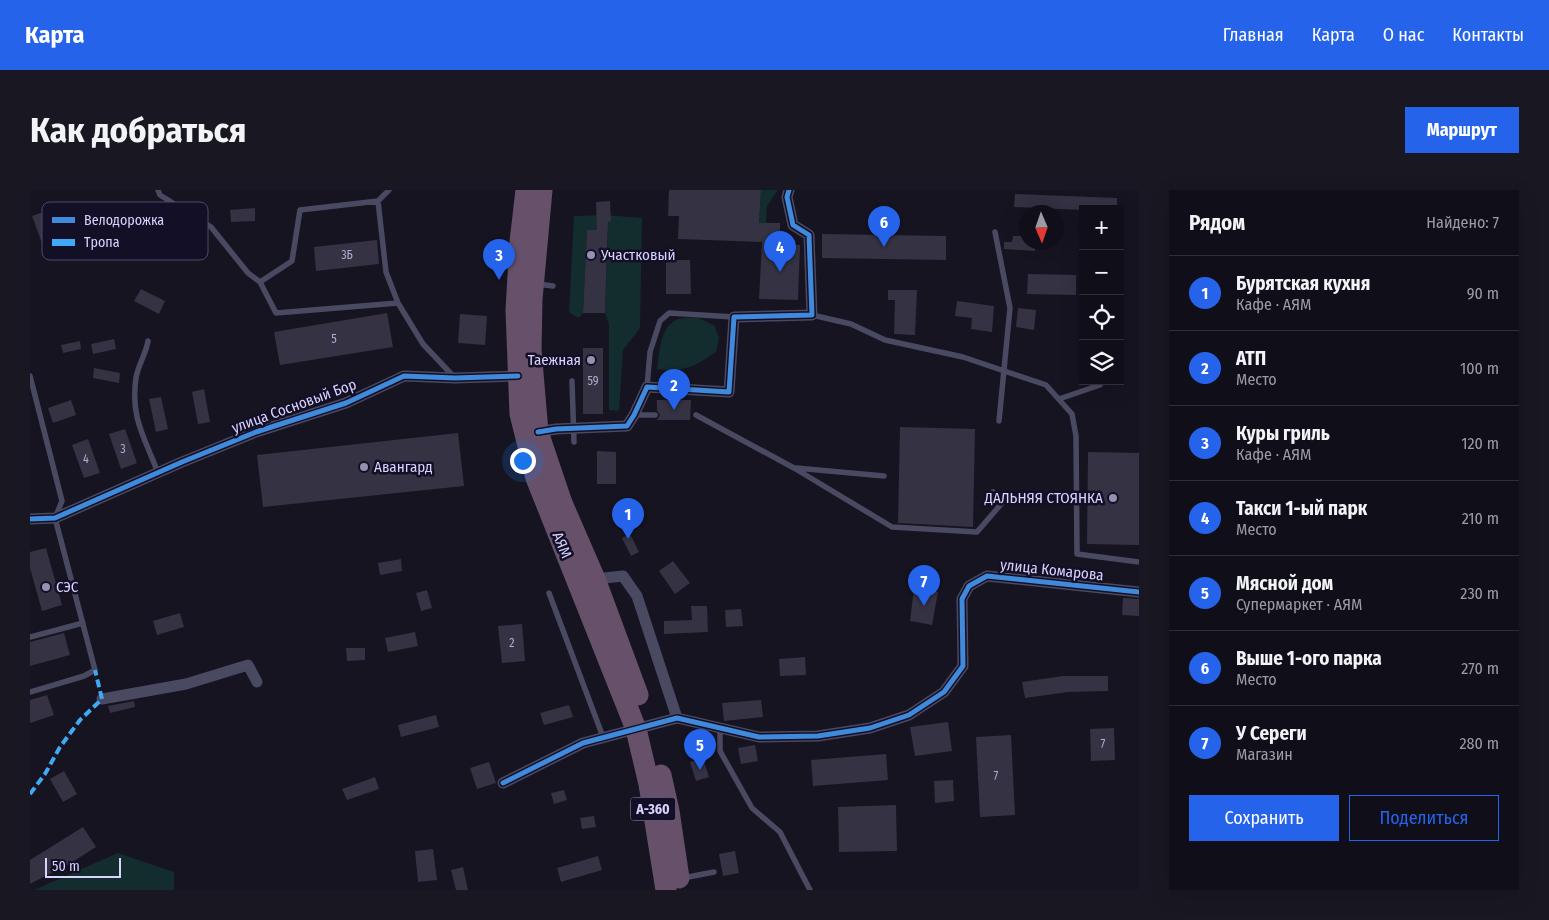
<!DOCTYPE html>
<html lang="ru">
<meta charset="utf-8">
<style>
body{margin:0;font-family:"Fira Sans Condensed",sans-serif;background:#191822;color:#f1f3f6}
.controls{position:absolute;right:15px;top:15px;display:grid;overflow:hidden;border-radius:0px;box-shadow:0 5px 20px #0002}
.controls button{width:45px;height:45px;display:grid;place-items:center;padding:0;border:0;border-bottom:1px solid #302f38;background:#100f19;color:#f1f3f6;font:25px sans-serif}
.compass{position:absolute;left:989px;top:15px;width:45px;height:45px;border-radius:50%;background:#100f19;box-shadow:0 5px 20px #0002;rotate:178deg}
.scale{position:absolute;left:15px;bottom:12px;width:76px;box-sizing:border-box;padding-left:5px;border:2px solid #d9d4ff;border-top:0;font-size:14px;line-height:18px;white-space:nowrap;color:#d9d4ff;-webkit-text-stroke:4px #130f26;paint-order:stroke}
.you{position:absolute;left:492px;top:270px;width:18px;height:18px;margin:-12px;border:4px solid #fff;border-radius:50%;background:#1a73e8;box-shadow:0 0 0 8px #1a73e833}
.badge{display:grid;place-items:center;width:32px;height:32px;border-radius:50%;background:#2563eb;color:#fff;font-size:16px;font-weight:700}
.pin{position:absolute;translate:-50% -41px;filter:drop-shadow(0 1px 2px #0008)}
.pin::after{content:'';position:absolute;top:26px;width:18px;height:15px;background:inherit;clip-path:polygon(0 0,100% 0,50% 100%)}
.list{margin:0;padding:0;list-style:none}
h2{display:flex;justify-content:space-between;align-items:center;height:65px;margin:0;padding:0 20px;font-size:21px}
h2 small{font-size:16px;font-weight:400;color:#9c9ca2}
.list li{display:grid;grid-template-columns:32px 1fr auto;gap:15px;align-items:center;box-sizing:border-box;height:75px;padding:0 20px;border-top:1px solid #302f38}
.list b{display:block;font-size:19px;white-space:nowrap}
.list p{margin:0;font-size:16px;white-space:nowrap;color:#9c9ca2}
.list em{font-size:16px;font-style:normal;color:#9c9ca2}
.actions{display:flex;gap:10px;padding:15px 20px}
.actions a{flex:1;padding:11px 0;border:1px solid #2563eb;border-radius:0px;text-align:center;font-size:18px;color:#2563eb}
.actions .main{background:#2563eb;color:#fff}
.icon{flex:none;width:28px;height:28px;fill:none;stroke:currentColor;stroke-width:2;stroke-linecap:round;stroke-linejoin:round}
.map{position:relative;flex:none;width:1109px;height:700px;overflow:hidden;border-radius:0px}
header{display:flex;align-items:center;gap:30px;box-sizing:border-box;height:70px;padding:0 25px;background:#2563eb;color:#fff}
header strong{font-size:24px}
nav{display:flex;gap:28px;margin-inline-start:auto;font-size:18px}
.intro{display:flex;align-items:center;justify-content:space-between;box-sizing:border-box;height:120px;padding:0 30px}
h1{margin:0;font-size:35px}
.button{padding:12px 22px;border-radius:0px;background:#2563eb;color:#fff;font-size:18px;font-weight:700}
main{display:flex;gap:30px;padding:0 30px}
aside{flex:1;background:#100f19;border-radius:0px;box-shadow:0 5px 20px #0002}
.map>svg:first-child{display:block}
.green{fill:#132c2d}
.building{fill:#343243}
.lines{fill:none;stroke-linecap:round;stroke-linejoin:round}
.lane{stroke:#4a4962;stroke-width:5.5}
.street{stroke:#4a4962;stroke-width:11}
.highway{stroke:#67516a;stroke-width:21}
.quiet{stroke:#3fa9f5;stroke-width:4;stroke-dasharray:8 4;stroke-linecap:butt}
.cycleway-casing{stroke:#130f26;stroke-width:8}
.cycleway{stroke:#408adc;stroke-width:5}
.poi-dot{fill:#9591b1;stroke:#130f26;stroke-width:2}
.labels{text-anchor:middle;stroke-width:5;stroke-linejoin:round;paint-order:stroke}
.number-label{font-size:12px;fill:#b0acd0}
.shield{fill:#130f26;stroke:#9e99be;stroke-width:1}
.shield-label{font-size:14px;font-weight:bold;fill:#d9d4ff}
.poi-label{font-size:15px;fill:#d9d4ff;stroke:#130f26;text-anchor:start}
.street-label{font-size:15px;fill:#d9d4ff;stroke:#130f26}
.key{fill:#130f26;stroke:#4e4a67;stroke-width:1}
.key-label{font-size:14px;fill:#d9d4ff}
</style>
<header>
<strong>Карта</strong>
<nav><a>Главная</a><a>Карта</a><a>О нас</a><a>Контакты</a></nav>
</header>
<div class="intro"><h1>Как добраться</h1><a class="button">Маршрут</a></div>
<main>
<div class="map">
<svg width="1109" height="700" viewBox="0 0 1109 700">
<rect width="100%" height="100%" fill="#161421"/>
<path class="green" d="M731 0H748L737 16 736 33H729Z
M575 25 612 28 610 138 593 160 589 221 579 220V134L575 123 578 40H557L553 123 548 128 539 122 544 26Z
M668 128 684 135 689 147 686 162C666 176 652 183 627 179 630 162 629 137 648 129 653 127 662 128 668 128Z
M88 663 144 682V700H4Z"/>
<path class="building" d="M639 0H731L729 33H750V54L770 55 768 110 729 109 732 52 648 49 649 26H638Z
M985 4 1087 8V19H1053V20L984 17Z
M580 11 581 31 578 32 575 123H553L557 40H567L566 12Z
M225 18V31L201 32 200 20Z
M16 21 31 58 16 64 2 26Z
M792 44 916 46V70L792 68Z
M983 46H996V52H1005V61L974 59V52H982Z
M347 50 349 74 286 81 284 57Z
M636 70H660L661 104H636Z
M998 84 1046 85V105L997 104Z
M111 99 135 111 129 124 104 111Z
M858 100H887L885 145 864 144 865 110H858Z
M927 111 964 116 962 142 941 139 942 128 925 126Z
M988 118 1006 120 1004 140 986 137Z
M357 123 363 157 250 175 244 142Z
M430 124 457 126 455 155 428 153Z
M84 149 86 159 63 164 61 154Z
M50 151 51 159 33 163 31 155Z
M553 158H573V224H553Z
M64 178 90 183 89 193 63 188Z
M174 199 180 232 168 234 162 202Z
M131 207 138 239 126 242 119 209Z
M41 210 46 225 23 233 18 218Z
M627 210H661L660 230H627L630 225 627 221Z
M870 237 945 239 943 337 868 333Z
M95 239 107 273 91 279 79 244Z
M428 243 434 296 233 317 227 265Z
M58 249 70 283 54 288 42 255Z
M567 261 586 262V294H567Z
M1058 262 1109 263V355L1057 354Z
M600 344 609 362 601 366 592 348Z
M16 358 32 415 12 421 0 378V362Z
M371 369 372 381 350 385 348 373Z
M643 371 660 393 645 404 629 381Z
M884 398 908 402 902 435 880 431Z
M397 400 402 418 391 421 386 403Z
M1093 408 1109 409V426L1092 425Z
M661 416H677L678 442 634 444V431L662 430Z
M711 419 713 436 696 437 695 420Z
M150 423 154 437 127 445 123 431Z
M492 434 495 471 472 473 468 436Z
M385 442 388 456 358 462 355 448Z
M34 443 40 465 0 476V452Z
M316 458H335V470L317 471Z
M775 467 776 485 750 486 749 469Z
M1033 486H1078V501L1038 502 995 508 992 492Z
M17 505 24 525 0 533V510Z
M731 510 733 527 694 531 692 513Z
M104 511 105 517 80 523 78 516Z
M539 515 543 527 514 535 510 523Z
M406 525 409 537 371 547 368 535Z
M918 532 922 561 885 566 880 537Z
M1084 538 1085 570 1061 571 1060 539Z
M981 545 985 625 950 627 946 547Z
M725 555 728 571 711 574 708 558Z
M856 564 858 590 783 596 781 570Z
M673 568 679 587 666 591 660 572Z
M459 572 466 593 447 599 440 578Z
M34 581 47 604 33 612 20 589Z
M345 587 349 599 317 610 312 599Z
M923 590 924 611 905 613 904 591Z
M534 600 537 610 524 614 521 603Z
M866 615 867 661 809 662 808 617Z
M564 626 566 637 552 639 550 628Z
M53 637 66 657 28 681 27 680 0 694V670Z
M403 659 407 690 388 692 385 661Z
M705 661 709 683 693 686 689 664Z
M568 666 572 680 531 692 527 678Z
M433 677 438 700H426L421 680Z"/>
<g class="lines">
<path class="lane" d="M128 0 130 5 181 37 218 83 230 92 246 123 368 113 393 154 425 188
M359 0 348 11 356 82 368 113
M965 42 980 118 969 231
M230 92 262 71 270 20 348 11
M508 94 523 96
M782 125 821 134 855 150 933 167 1016 195 1042 224 1046 246 1047 364 1109 372
M118 151C116 164 108 175 106 188 100 228 115 248 128 283
M0 186 32 311 25 328 65 480 54 486 0 502
M542 191 544 252
M617 197 620 162 630 131 639 123 704 127
M1029 209 1070 195 1071 191
M604 225H625
M666 225 764 278 862 337 947 342 972 313 963 302
M766 278 854 286
M519 403 573 547
M0 447 53 433
M690 539V561L722 618 750 642 780 700
M653 688 684 682"/>
<path class="street" d="M508 242 526 239 597 236 604 225 617 197 699 202 704 127 782 125 779 45 763 35 757 7 759 0
M0 329 25 328 152 272 226 242 316 213 374 186 425 188 488 186
M565 389 593 386 607 406 647 528
M72 509 156 494 218 475 227 492
M473 593 553 553 647 528 729 547 788 546 840 538 879 525 914 502 933 476 932 409 939 396 957 386 1109 402"/>
<path class="highway" d="M496 0 490 52 486 120 490 224 506 288 606 539 619 594 636 700
M512 0 502 109 501 160 508 242 532 313 565 389 608 505
M631 585 639 621 649 688"/>
<path class="quiet" d="M0 604 15 584 30 557 50 530 72 509 65 480"/>
<defs>
<path id="cycleway" d="M508 242 526 239 597 236 604 225 617 197 699 202 704 127 782 125 779 45 763 35 757 7 759 0
M0 329 25 328 152 272 226 242 316 213 374 186 425 188 488 186
M473 593 553 553 647 528 729 547 788 546 840 538 879 525 914 502 933 476 932 409 939 396 957 386 1109 402"/>
</defs>
<use href="#cycleway" class="cycleway-casing"/>
<use href="#cycleway" class="cycleway"/>
</g>
<g class="poi-dot">
<circle cx="561" cy="65" r="5"/>
<circle cx="561" cy="170" r="5"/>
<circle cx="334" cy="277" r="5"/>
<circle cx="1083" cy="308" r="5"/>
<circle cx="16" cy="397" r="5"/>
</g>
<g class="labels">
<g class="number-label">
<text x="317" y="69">3Б</text>
<text x="304" y="153">5</text>
<text x="563" y="195">59</text>
<text x="93" y="263">3</text>
<text x="56" y="273">4</text>
<text x="482" y="457">2</text>
<text x="1073" y="558">7</text>
<text x="966" y="590">7</text>
</g>
<rect class="shield" x="600.5" y="607.5" width="45" height="23" rx="4"/>
<g class="shield-label">
<text x="623" y="624">А-360</text>
</g>
<g class="poi-label">
<text x="571" y="70">Участковый</text>
<text x="551" y="175" text-anchor="end">Таежная</text>
<text x="344" y="282">Авангард</text>
<text x="1073" y="313" text-anchor="end">ДАЛЬНЯЯ СТОЯНКА</text>
<text x="26" y="402">СЭС</text>
</g>
<g class="street-label">
<text transform="translate(264 216) rotate(-20)" y="5">улица Сосновый Бор</text>
<text transform="translate(532 355) rotate(68)" y="5">АЯМ</text>
<text transform="translate(1022 380) rotate(6)" y="5">улица Комарова</text>
</g>
</g>
<rect x="12" y="12" width="166" height="58" rx="8" class="key"/>
<rect x="22" y="27" width="23" height="6" fill="#408adc"/>
<rect x="22" y="49" width="23" height="7" fill="#3fa9f5"/>
<g class="key-label">
<text x="54" y="35">Велодорожка</text>
<text x="54" y="57">Тропа</text>
</g>
</svg>
<div class="controls">
<button>+</button>
<button>−</button>
<button><svg class="icon" aria-label="locate" viewBox="0 0 24 24"><circle cx="12" cy="12" r="6"/><path d="M12 2v4M12 18v4M2 12h4M18 12h4"/></svg></button>
<button><svg class="icon" aria-label="layers" viewBox="0 0 24 24"><path d="M12 4l9 5-9 5-9-5zM3 14l9 5 9-5"/></svg></button>
</div>
<svg class="compass" viewBox="-18 -18 36 36"><path d="M0-13l5 13h-10z" fill="#e53935"/><path d="M0 13l5-13h-10z" fill="#9c9ca2"/></svg>
<div class="scale">50 m</div>
<div class="you"></div>
<div class="pin badge" style="left:598px;top:349px">1</div>
<div class="pin badge" style="left:644px;top:220px">2</div>
<div class="pin badge" style="left:469px;top:90px">3</div>
<div class="pin badge" style="left:750px;top:82px">4</div>
<div class="pin badge" style="left:670px;top:580px">5</div>
<div class="pin badge" style="left:854px;top:57px">6</div>
<div class="pin badge" style="left:894px;top:416px">7</div>
</div>
<aside>
<h2>Рядом<small>Найдено: 7</small></h2>
<ul class="list">
<li><span class="badge">1</span><div><b>Бурятская кухня</b><p>Кафе · АЯМ</p></div><em>90 m</em></li>
<li><span class="badge">2</span><div><b>АТП</b><p>Место</p></div><em>100 m</em></li>
<li><span class="badge">3</span><div><b>Куры гриль</b><p>Кафе · АЯМ</p></div><em>120 m</em></li>
<li><span class="badge">4</span><div><b>Такси 1-ый парк</b><p>Место</p></div><em>210 m</em></li>
<li><span class="badge">5</span><div><b>Мясной дом</b><p>Супермаркет · АЯМ</p></div><em>230 m</em></li>
<li><span class="badge">6</span><div><b>Выше 1-ого парка</b><p>Место</p></div><em>270 m</em></li>
<li><span class="badge">7</span><div><b>У Сереги</b><p>Магазин</p></div><em>280 m</em></li>
</ul>
<div class="actions"><a class="main">Сохранить</a><a>Поделиться</a></div>
</aside>
</main>
